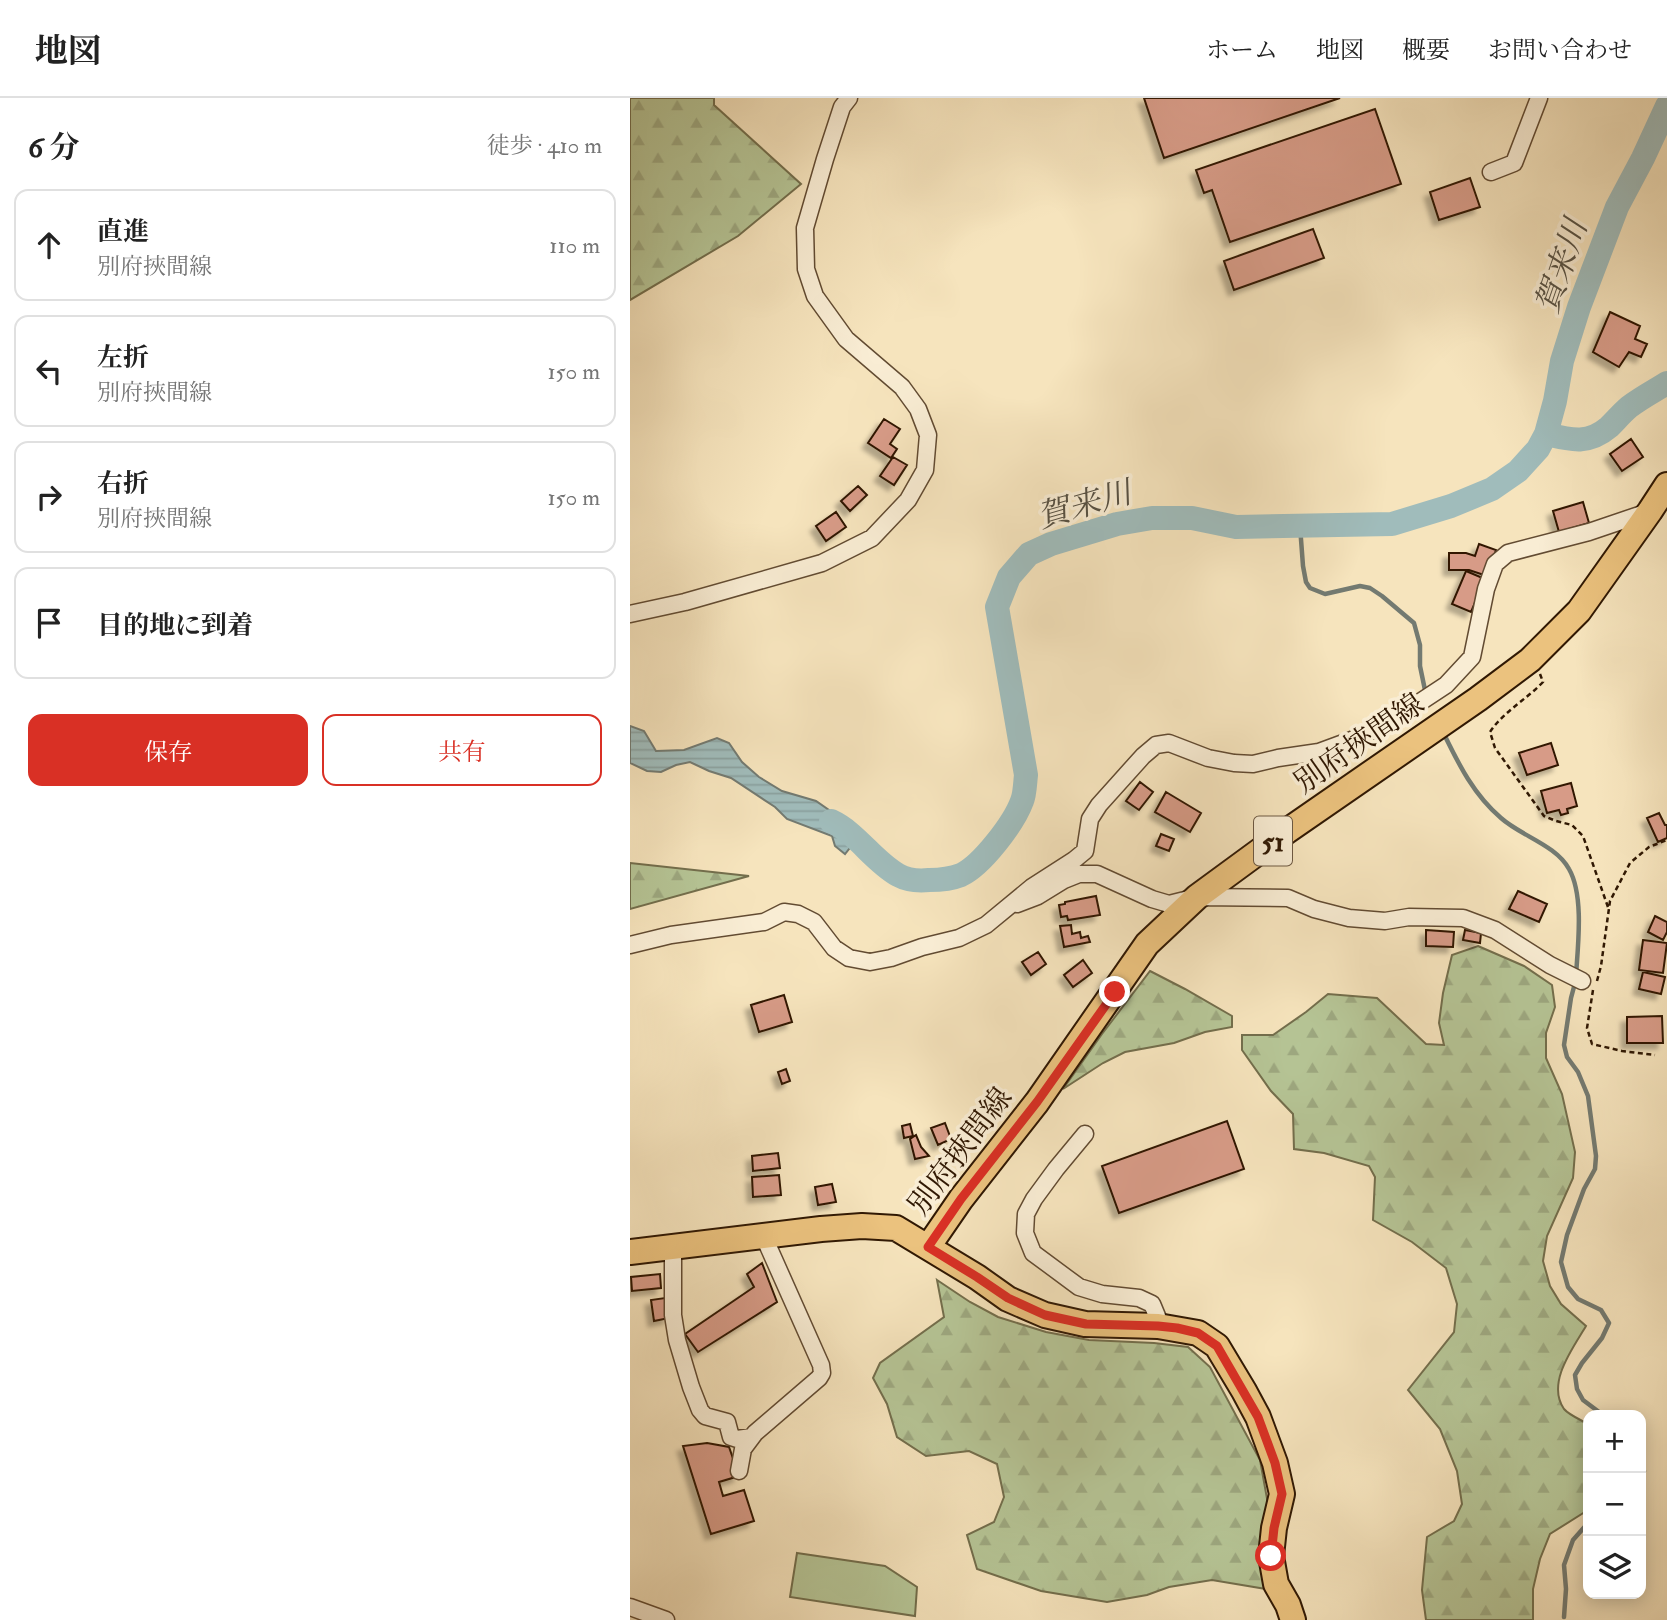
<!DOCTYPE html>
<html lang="ja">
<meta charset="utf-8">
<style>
body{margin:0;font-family:"IM FELL Double Pica","Noto Serif JP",serif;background:#f2f2f2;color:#222}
.controls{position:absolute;right:21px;bottom:21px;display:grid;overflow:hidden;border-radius:14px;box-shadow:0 4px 18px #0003}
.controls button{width:63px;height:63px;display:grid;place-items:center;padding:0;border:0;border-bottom:2px solid #e0e0e0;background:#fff;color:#222;font:35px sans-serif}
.stop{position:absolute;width:21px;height:21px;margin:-16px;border:5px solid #d93025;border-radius:50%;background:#fff}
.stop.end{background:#d93025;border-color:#fff;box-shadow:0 2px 7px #0008}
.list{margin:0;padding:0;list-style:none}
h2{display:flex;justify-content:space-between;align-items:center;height:91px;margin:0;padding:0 28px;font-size:30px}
h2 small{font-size:23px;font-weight:400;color:#767676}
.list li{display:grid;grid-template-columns:46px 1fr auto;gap:21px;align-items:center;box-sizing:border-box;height:112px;margin:0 14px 14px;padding:0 14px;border:2px solid #e0e0e0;border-radius:14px}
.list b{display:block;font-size:26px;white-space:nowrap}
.list p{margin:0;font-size:23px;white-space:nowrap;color:#767676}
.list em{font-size:23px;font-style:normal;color:#767676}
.actions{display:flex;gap:14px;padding:21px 28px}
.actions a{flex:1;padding:16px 0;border:2px solid #d93025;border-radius:14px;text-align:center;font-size:24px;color:#d93025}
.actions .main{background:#d93025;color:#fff}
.icon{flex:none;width:38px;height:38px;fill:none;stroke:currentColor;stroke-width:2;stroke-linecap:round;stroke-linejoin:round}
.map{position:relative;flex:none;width:1037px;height:1522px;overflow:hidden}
header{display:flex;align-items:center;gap:42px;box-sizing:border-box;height:98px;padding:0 35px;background:#fff;border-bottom:2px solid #e0e0e0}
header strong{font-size:33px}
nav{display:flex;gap:38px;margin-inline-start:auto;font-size:24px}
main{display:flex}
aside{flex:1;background:#fff}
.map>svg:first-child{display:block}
.green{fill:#b6c596;stroke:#736e4c;stroke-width:2}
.forest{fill:url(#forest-firs);stroke:#736e4c;stroke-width:2}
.water{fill:url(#water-rules);stroke:#737a71;stroke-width:2}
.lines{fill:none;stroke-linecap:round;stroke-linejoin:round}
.stream{stroke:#737a71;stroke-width:4.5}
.river{stroke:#a0bcbb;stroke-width:24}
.building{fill:#d79b87;stroke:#301803;stroke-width:2;filter:url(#shadow)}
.minor-casing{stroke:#624b32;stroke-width:19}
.primary-casing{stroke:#301803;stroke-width:28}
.path{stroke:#301803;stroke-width:2.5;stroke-dasharray:5 3.5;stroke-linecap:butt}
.minor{stroke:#f9edd4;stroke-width:16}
.primary{stroke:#ebc27e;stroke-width:24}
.route{stroke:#d93025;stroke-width:9}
.labels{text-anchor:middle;stroke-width:7;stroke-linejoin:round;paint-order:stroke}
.shield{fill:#f9edd4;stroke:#6c5842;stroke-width:2}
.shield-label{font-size:28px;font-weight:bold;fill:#301803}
.street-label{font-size:30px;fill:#301803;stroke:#f9edd4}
.water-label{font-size:32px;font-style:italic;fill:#575143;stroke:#f9edd4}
</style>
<header>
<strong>地図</strong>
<nav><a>ホーム</a><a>地図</a><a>概要</a><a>お問い合わせ</a></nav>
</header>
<main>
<aside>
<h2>6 分<small>徒歩 · 410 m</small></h2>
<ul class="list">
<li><svg class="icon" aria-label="ahead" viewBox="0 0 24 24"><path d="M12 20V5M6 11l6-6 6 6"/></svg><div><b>直進</b><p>別府挾間線</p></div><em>110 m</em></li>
<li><svg class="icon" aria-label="left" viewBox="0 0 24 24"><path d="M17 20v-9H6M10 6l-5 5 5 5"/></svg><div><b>左折</b><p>別府挾間線</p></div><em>150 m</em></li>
<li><svg class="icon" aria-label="right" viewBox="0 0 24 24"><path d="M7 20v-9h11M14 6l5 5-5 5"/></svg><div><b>右折</b><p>別府挾間線</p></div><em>150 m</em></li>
<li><svg class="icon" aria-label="arrive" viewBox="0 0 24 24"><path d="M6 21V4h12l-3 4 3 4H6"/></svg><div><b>目的地に到着</b></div></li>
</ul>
<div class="actions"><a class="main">保存</a><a>共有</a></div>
</aside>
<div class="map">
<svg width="1037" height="1522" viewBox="0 0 1037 1522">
<defs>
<pattern id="forest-firs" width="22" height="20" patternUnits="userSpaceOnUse" patternTransform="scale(1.75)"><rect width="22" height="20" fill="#b6c596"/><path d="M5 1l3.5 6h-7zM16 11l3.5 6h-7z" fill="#9da880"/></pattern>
<pattern id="water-rules" width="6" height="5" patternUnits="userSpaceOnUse" patternTransform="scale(1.75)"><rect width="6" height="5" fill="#a0bcbb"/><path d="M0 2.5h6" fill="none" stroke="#8aa19f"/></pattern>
<filter id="shadow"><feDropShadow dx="-5.5" dy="5.5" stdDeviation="2" flood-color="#0004"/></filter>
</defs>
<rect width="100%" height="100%" fill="#f6e4bd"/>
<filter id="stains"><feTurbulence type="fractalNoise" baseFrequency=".00286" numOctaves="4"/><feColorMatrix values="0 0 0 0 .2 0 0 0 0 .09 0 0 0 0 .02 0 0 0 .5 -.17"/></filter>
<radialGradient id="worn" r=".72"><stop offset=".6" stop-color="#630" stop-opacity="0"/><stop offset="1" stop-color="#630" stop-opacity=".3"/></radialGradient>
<path class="green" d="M167 1455 255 1468 287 1489 285 1518 160 1499Z"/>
<path class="forest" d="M0 0H84V7L171 86 108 138 0 202Z
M0 765 119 778 0 811Z
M848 848 894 868 922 887 925 909 916 935V960L932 996 945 1054 943 1080 917 1138 913 1163 920 1188 931 1206 956 1228C943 1250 916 1285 934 1311 939 1317 951 1322 958 1326V1412L920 1436 910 1461 903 1491V1522H796L792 1492 797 1439 824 1423 832 1406 827 1373 810 1331 778 1292 824 1234 827 1206 816 1170 782 1144 743 1122 745 1079 739 1068 694 1055 664 1051 663 1016 641 993 612 952V937H643L676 914 698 896 747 900 796 946 814 947 809 925 813 895 822 857Z
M520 873 555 891 602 918V929L575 934 544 945 495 954 473 965 433 991 472 936Z
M307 1182 340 1204 368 1219 416 1234 459 1242 524 1245 558 1249 580 1269 630 1362 638 1406 636 1491 582 1482 539 1489 517 1497 477 1504 411 1493 347 1471 337 1437 364 1424 374 1399 367 1366 339 1353 296 1358 267 1339 257 1306 243 1280 250 1265 314 1219Z"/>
<path class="water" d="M0 628 14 633 26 653 54 652 87 640 99 645 112 664 129 679 152 693 186 703 219 726 230 737 215 756 205 748 202 738 157 721 145 709 101 680 79 673 60 664 46 667 31 674 17 673 0 665Z"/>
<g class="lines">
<path class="stream" d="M670 428 673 468 676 484 680 490 695 496 730 488 740 490 752 498 784 525 790 547V568L796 597
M814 636C829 667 844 697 871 720 891 738 926 747 939 771 954 797 948 847 946 877
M945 885 941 900 934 947 937 959 948 974 958 998 966 1058 965 1071 954 1091 937 1137 931 1164 938 1189 948 1201 971 1212 979 1225 972 1240 952 1265 945 1277 947 1291 953 1302 973 1317
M1011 1365 1014 1373 1011 1387
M934 1519 936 1491 934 1467 943 1442 958 1425"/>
<path class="river" d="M916 336C941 342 958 347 979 329 986 322 992 315 999 309 1011 300 1024 293 1037 285
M201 723C227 735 243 763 268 777 277 782 289 783 299 782 309 782 321 781 331 777 352 767 384 725 392 703 395 696 395 685 396 677L367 509 379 479 399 456 421 446 487 426 522 420H562L606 429 762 426 821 408 862 391 888 373 908 351 916 336 925 303 932 263 949 209 987 109 1013 60 1037 8"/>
</g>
<path class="building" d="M514 0H710L534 60Z
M745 11 771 86 600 144 582 92 574 95 566 72Z
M840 80 850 109 809 122 800 94Z
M683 131 694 160 604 192 594 163Z
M980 214 1010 228 1005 241 1017 246 1011 259 999 254 989 269 963 254Z
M254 321 270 331 260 346 267 351 261 360 238 345Z
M1001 341 1013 359 992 373 980 356Z
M263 359 277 367 264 387 250 378Z
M228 388 237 397 220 413 211 403Z
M953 404 959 425 929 434 923 413Z
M206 414 216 429 196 443 186 428Z
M849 446 866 452 857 478 839 472H819V455H836L845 458Z
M836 473 855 481 841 514 822 506Z
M921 645 928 667 897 677 889 655Z
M510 684 523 694 509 712 496 703Z
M941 685 947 708 937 711 938 715 931 717 929 712 917 715 911 693Z
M536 694 571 715 560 734 525 714Z
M1029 715 1035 727H1037V740L1028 744 1017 720Z
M531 736 544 741 539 753 526 748Z
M888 793 917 806 909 824 879 811Z
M466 798 470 817 438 822 437 818 431 819 429 807 435 806V804Z
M1025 818 1037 824V834L1033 842 1018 834Z
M441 827 442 836 450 834 451 840 458 838 460 844 434 849 430 828Z
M796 832 824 834 823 849 796 848Z
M835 832 851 835 850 845 833 842Z
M1013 842 1037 845 1033 875 1009 872Z
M408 854 416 866 401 877 392 864Z
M453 862 462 875 443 889 434 877Z
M1013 874 1035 879 1031 896 1009 891Z
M154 897 162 924 129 934 121 907Z
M1032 918 1033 945H997V919Z
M156 971 160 983 152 986 148 974Z
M597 1023 614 1071 489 1115 472 1068Z
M315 1025 321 1041 308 1047 301 1030Z
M280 1026 283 1038 274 1040 272 1028Z
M286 1037 291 1049 299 1058 285 1061 280 1041Z
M148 1055 150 1070 123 1073 122 1058Z
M149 1077 151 1097 123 1099 122 1079Z
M202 1086 206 1104 188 1107 185 1089Z
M132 1165 147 1204 68 1254 55 1236 124 1189 117 1176Z
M30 1176 31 1190 2 1193 1 1179Z
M35 1200 39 1220 24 1223 21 1202Z
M77 1345 99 1349 109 1378 89 1384 93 1398 114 1392 124 1423 81 1436 53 1348Z"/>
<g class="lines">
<defs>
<path id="minor" d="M861 74 884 65 909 0
M0 516 55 504 192 465 242 440 278 402 295 372 298 337 288 311 272 289 216 241 185 198 176 171 175 130 195 61 212 9 219 0
M387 806 408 798 434 782 449 776H467L522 801 539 806 567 799 658 800 684 811 719 820 755 823 779 819 833 820 865 832 920 867 952 883
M0 847 41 837 134 824 154 814 168 816 184 824 204 850 219 860 240 864 261 860 292 849 329 840 356 827 402 789 444 762 455 753 460 721 469 707 513 658 526 647 539 645 578 660 604 665 623 666 648 660 689 654 727 640 769 618 816 587 842 559 856 491 865 466 878 455 959 434 1018 414
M455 1036 426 1071 404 1101 396 1116 395 1135 403 1155 449 1189 472 1196 509 1200 522 1206 527 1218 528 1228
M43 1149V1217L47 1242 61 1289 70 1312 75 1318 97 1324 101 1339 107 1341 122 1339
M109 1373 113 1351 125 1335 189 1280 192 1275 191 1267 134 1139
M0 1509 36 1522"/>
<path id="primary" d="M298 1149 331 1101 407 1004 517 846 567 799 657 733 848 601 900 562 949 513 1020 413 1037 387
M0 1154 191 1131 232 1128 266 1130 347 1179 378 1201 415 1217 455 1226 528 1228 568 1235 587 1248 614 1293 628 1319 645 1365 652 1396 644 1430 641 1458 646 1486 658 1507 663 1522"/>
</defs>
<use href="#minor" class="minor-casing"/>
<use href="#primary" class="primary-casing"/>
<path class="path" d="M910 576 913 584C897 601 873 614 860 634L865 650 914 718 926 723 942 727 953 738 979 812
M967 883 971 868 980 803 1000 765 1019 749 1037 742
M963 892 957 930 962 946 992 953 1025 957"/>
<use href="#minor" class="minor"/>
<use href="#primary" class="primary"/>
</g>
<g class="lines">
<path class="route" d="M485 894 407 1004 331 1101 298 1149 347 1179 378 1200 415 1217 456 1226 528 1228 547 1230 568 1235 587 1248 628 1319 645 1365 652 1396 644 1430 641 1458"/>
</g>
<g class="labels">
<rect class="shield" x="624" y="718.5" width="38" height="49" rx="5"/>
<g class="shield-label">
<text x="643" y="753">51</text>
</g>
<g class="street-label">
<text transform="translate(729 645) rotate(-35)" y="10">別府挾間線</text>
<text transform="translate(330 1053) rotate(-53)" y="10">別府挾間線</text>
</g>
<g class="water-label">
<text transform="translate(931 168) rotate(-71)" y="11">賀来川</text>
<text transform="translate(454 406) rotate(-16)" y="11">賀来川</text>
</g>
</g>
<rect width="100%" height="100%" filter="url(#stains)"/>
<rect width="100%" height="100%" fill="url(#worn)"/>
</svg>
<div class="controls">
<button>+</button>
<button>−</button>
<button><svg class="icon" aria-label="layers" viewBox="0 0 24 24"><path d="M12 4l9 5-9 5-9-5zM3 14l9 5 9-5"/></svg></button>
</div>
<div class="stop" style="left:641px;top:1458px"></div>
<div class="stop end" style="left:485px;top:894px"></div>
</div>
</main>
